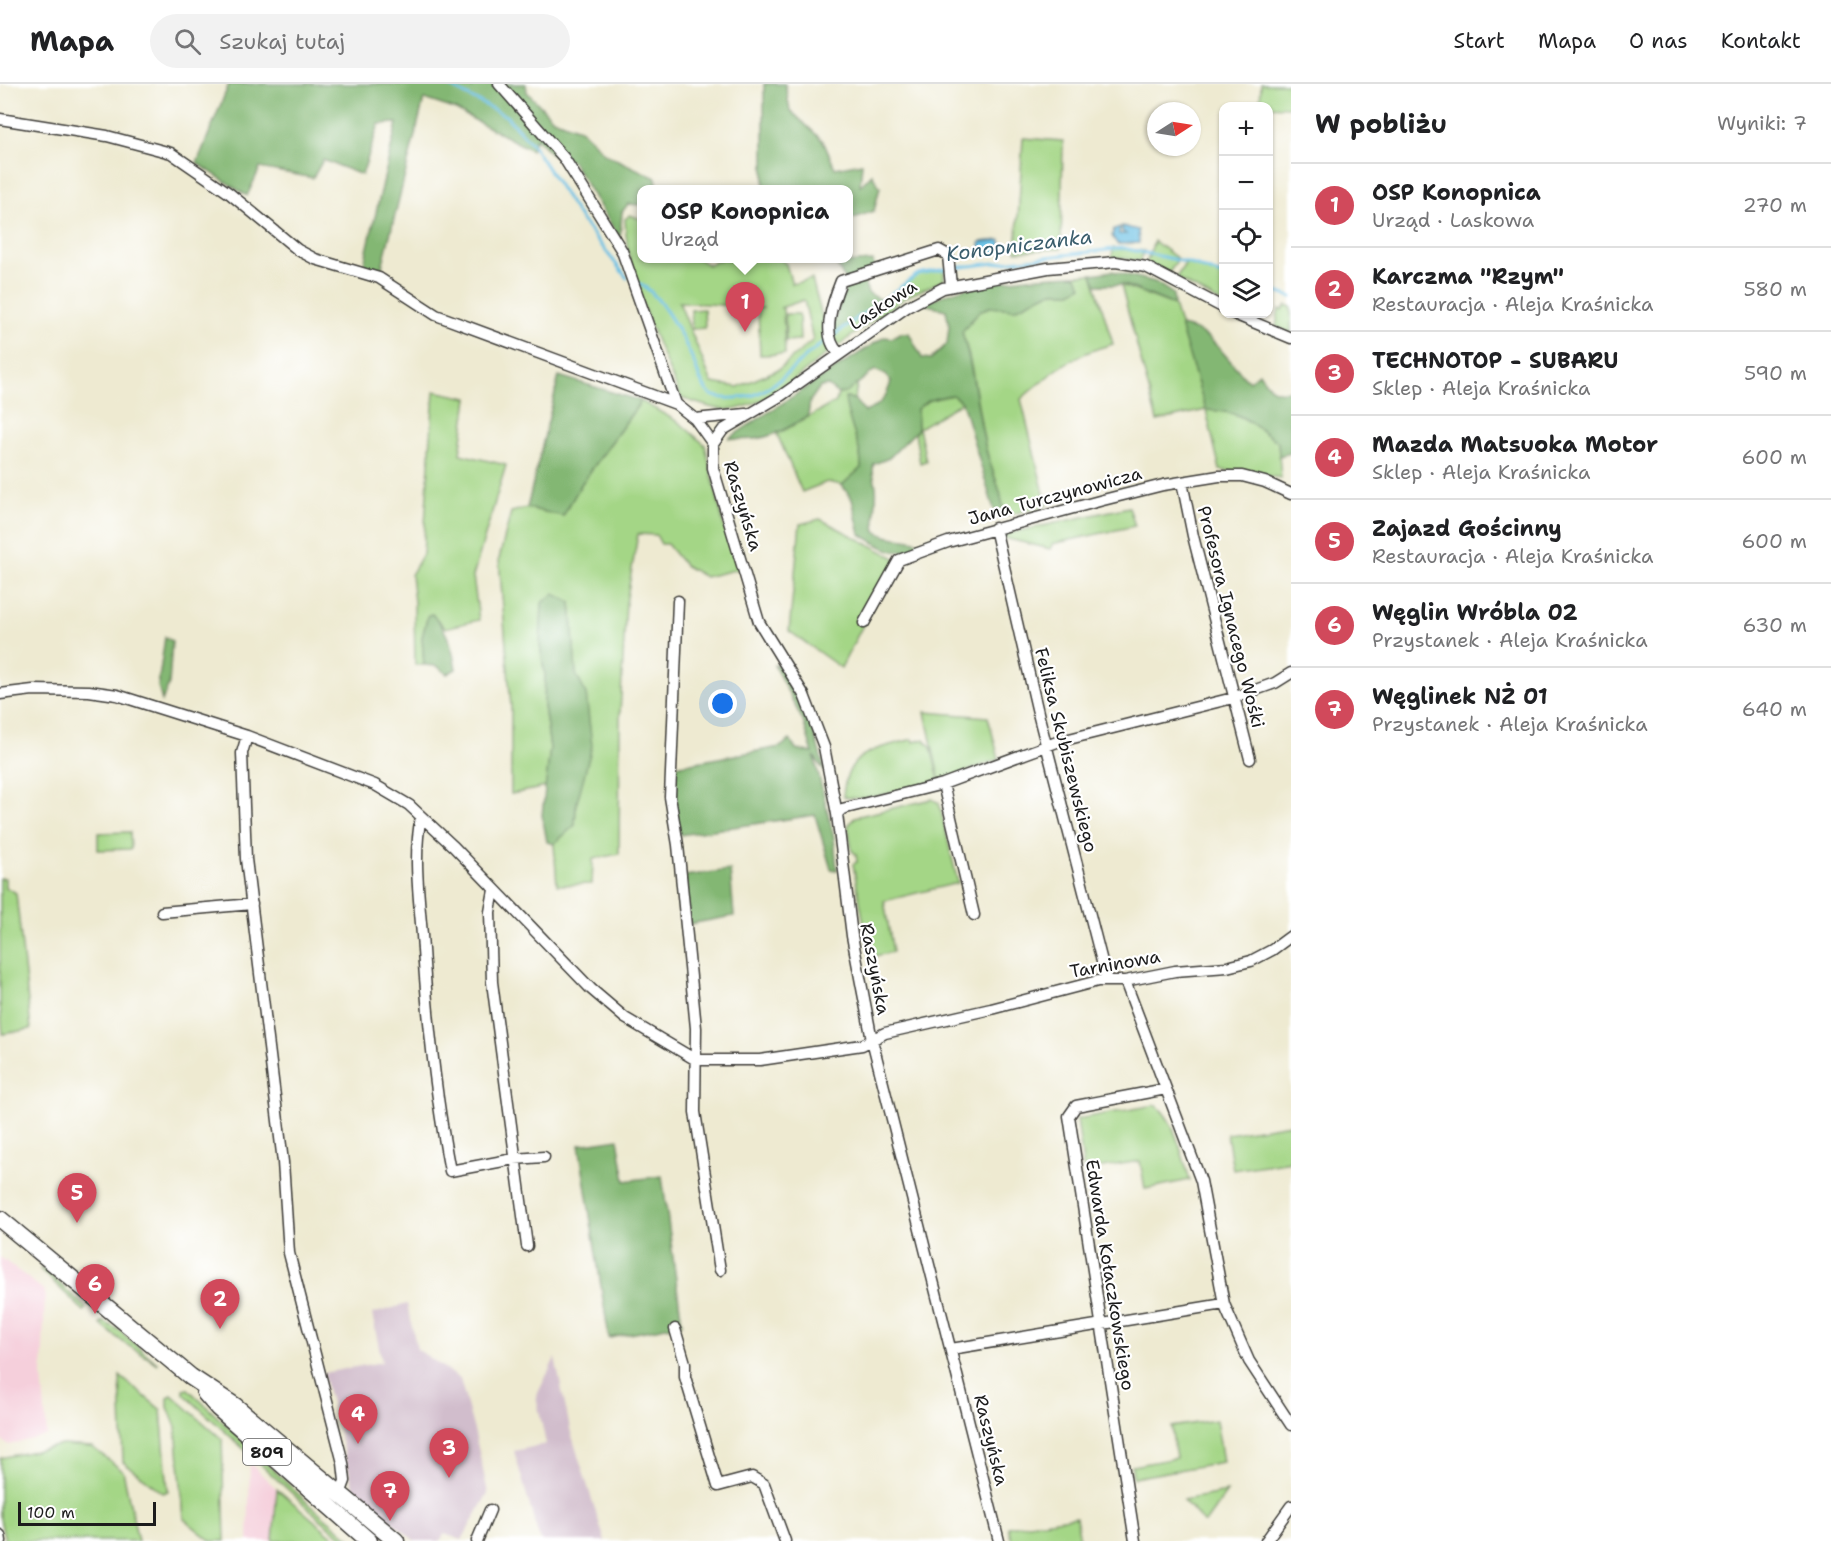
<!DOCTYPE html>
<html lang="pl">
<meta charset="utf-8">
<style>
body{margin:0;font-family:"Shantell Sans",sans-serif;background:#f2f2f2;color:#202124}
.controls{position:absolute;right:18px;top:18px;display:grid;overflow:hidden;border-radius:12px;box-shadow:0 2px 4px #0004}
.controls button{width:54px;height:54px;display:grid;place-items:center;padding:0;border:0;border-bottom:2px solid #e0e0e0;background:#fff;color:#202124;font:30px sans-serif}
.compass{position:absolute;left:1147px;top:18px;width:54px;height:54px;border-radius:50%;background:#fff;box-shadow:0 2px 4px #0004;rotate:78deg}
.scale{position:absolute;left:18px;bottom:15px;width:138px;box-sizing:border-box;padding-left:6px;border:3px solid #1c1c1c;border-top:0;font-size:16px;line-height:21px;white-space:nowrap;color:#1c1c1c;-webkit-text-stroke:4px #fff;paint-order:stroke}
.you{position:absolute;left:723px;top:620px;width:21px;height:21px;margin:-15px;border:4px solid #fff;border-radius:50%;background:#1a73e8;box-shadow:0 0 0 9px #1a73e833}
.badge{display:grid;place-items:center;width:39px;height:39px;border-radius:50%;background:#d1495b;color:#fff;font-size:20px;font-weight:700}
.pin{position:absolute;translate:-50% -50px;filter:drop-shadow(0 2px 3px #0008)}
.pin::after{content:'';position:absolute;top:32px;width:21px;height:18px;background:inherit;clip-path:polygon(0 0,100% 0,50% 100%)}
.popup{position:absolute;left:637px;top:101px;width:216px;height:78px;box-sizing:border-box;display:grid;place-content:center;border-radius:12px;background:#fff;filter:drop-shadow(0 2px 4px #0005);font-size:20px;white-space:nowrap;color:#757577}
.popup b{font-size:22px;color:#202124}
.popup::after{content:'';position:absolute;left:50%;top:100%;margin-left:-12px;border:12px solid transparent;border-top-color:#fff}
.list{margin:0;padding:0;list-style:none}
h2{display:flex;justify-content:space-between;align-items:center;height:78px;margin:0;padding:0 24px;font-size:26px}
h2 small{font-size:20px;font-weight:400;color:#757577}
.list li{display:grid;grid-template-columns:39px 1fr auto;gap:18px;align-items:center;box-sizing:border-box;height:84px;padding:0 24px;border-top:2px solid #e0e0e0}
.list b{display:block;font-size:22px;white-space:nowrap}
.list p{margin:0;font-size:20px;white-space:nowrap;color:#757577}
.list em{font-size:20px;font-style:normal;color:#757577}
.icon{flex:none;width:33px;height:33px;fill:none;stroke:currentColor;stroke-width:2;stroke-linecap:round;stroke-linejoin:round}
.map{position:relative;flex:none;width:1291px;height:1457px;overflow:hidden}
header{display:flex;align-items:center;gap:36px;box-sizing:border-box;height:84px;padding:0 30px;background:#fff;border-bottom:2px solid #e0e0e0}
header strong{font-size:28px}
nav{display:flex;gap:33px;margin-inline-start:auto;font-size:21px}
.search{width:420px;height:54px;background:#f2f2f2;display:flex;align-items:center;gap:15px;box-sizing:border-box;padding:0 21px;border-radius:33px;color:#757577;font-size:22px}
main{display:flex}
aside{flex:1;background:#fff}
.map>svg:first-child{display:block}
.built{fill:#f5cfdb}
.industrial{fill:#d1bdcc}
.green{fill:#a4d686;stroke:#607951;stroke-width:1.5;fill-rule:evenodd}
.forest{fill:#83b773;stroke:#506a48;stroke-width:1.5}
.water{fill:#67bfe4;stroke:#426e80;stroke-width:1.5}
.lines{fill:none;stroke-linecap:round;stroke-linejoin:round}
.stream{stroke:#67bfe4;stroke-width:3}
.minor-casing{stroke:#3c3b37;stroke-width:13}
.primary-casing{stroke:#3c3b37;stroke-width:19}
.minor{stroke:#fff;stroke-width:10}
.primary{stroke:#fff;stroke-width:16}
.labels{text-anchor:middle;stroke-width:4.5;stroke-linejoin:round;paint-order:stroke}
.shield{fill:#fff;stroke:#606060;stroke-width:1.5}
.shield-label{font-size:16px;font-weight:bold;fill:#1c1c1c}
.street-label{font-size:18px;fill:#1c1c1c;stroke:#fff}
.water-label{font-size:20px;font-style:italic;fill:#3a5d6c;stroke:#fff}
</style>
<header>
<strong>Mapa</strong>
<div class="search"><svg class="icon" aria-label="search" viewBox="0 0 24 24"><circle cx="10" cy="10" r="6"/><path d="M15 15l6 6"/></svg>Szukaj tutaj</div>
<nav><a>Start</a><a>Mapa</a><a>O nas</a><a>Kontakt</a></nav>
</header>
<main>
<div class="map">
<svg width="1291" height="1457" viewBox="0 0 1291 1457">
<rect width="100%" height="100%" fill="#fff"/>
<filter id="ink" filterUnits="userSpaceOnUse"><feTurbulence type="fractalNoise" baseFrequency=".0167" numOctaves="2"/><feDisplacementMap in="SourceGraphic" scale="12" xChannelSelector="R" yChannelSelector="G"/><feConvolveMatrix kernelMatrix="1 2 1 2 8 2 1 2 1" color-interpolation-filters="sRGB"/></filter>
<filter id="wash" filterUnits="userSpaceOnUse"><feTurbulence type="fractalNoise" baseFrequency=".008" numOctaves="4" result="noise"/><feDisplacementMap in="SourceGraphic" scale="24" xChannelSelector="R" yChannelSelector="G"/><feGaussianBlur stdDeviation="1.35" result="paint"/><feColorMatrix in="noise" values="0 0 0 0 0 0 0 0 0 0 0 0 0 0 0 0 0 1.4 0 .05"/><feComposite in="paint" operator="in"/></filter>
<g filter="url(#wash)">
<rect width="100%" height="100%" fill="#eeead1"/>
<path class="built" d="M0 1173 45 1207 42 1291 47 1351 9 1361 0 1355Z
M250 1379 277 1405 273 1457H248Z"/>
<path class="industrial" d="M407 1220 417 1265 460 1295 475 1350 488 1409 462 1456 444 1450 440 1457H415L354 1406 323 1289 382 1278 372 1230Z
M555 1274 571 1349 605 1457H540L514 1367 546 1360 536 1313Z"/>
<path class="green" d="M1261 0H1291V23L1260 22Z
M1023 54 1063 57 1061 165 1016 167Z
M630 131 641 135 642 174 699 175 708 181 722 175H780L786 180 792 200 812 195 831 266C803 288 772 318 736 325 718 328 698 319 681 314 657 257 627 197 625 135ZM804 216 813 256 779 285 738 303 712 299 679 218 764 224 758 225 760 271 785 270 783 224H780Z
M1154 157 1178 175 1169 189 1146 180Z
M1113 164 1144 167 1140 177 1112 173Z
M1186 178 1224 192 1223 220 1176 194Z
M944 185V196L906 213 839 261 833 252 918 190Z
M1092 190 1113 260C1071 271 1053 287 1021 315L1047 422 1003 432C1004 408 991 388 986 365 977 326 975 286 962 248L979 227 990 223 1015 225 1050 208H1071L1082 202 1076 191Z
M1121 201 1174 221 1206 326C1246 328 1247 338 1278 358L1281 394 1220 386 1206 326 1157 337Z
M1286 221 1291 223V249L1276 243 1279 225 1283 226Z
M704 225 705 244 692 245 691 226Z
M785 230H799L800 256 786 257Z
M858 299 854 315 846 314C847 340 862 359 861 384L842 401 827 398 802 408 777 350 836 318 838 310 847 308Z
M434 307 468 314 460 370 506 381 473 492 479 536 445 544 432 530 428 531 422 553 424 581H415L414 518 411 491 423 470Z
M952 311 962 318 919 344 926 377 920 379 915 349 918 345 917 325 926 317Z
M641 317 680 339 705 361 724 443 739 485 705 493 684 481 667 460H661L656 451 638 450 626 519 620 630 619 770 593 775 592 800 557 801 554 760 575 741 576 722V593L571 518 540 561 545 591 544 622 550 664 546 703 511 710V623L499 475 511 428 527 424 563 432 582 399Z
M1129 423 1135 442 1052 460 1051 465 1004 454 1006 450Z
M820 435 899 476 886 496 841 584 789 547 800 440Z
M925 628 988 633 999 675 940 698Z
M913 655 914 658 924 655 931 663 939 696C918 701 859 721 843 712 847 666 874 666 913 655Z
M932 715 939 719 958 799 884 817 893 868 870 873 853 780 857 778 856 770 852 767 848 742 855 733Z
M130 748 131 765 98 766V749Z
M0 794H5V803L16 809 31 945 3 950 0 921Z
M1155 1021C1174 1031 1183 1076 1190 1096L1145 1105 1140 1077 1084 1086 1077 1035Z
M1291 1040V1077L1233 1086 1227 1050Z
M43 1184 86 1224 84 1227 40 1185Z
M102 1237 119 1246 158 1280 124 1259 100 1240Z
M120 1292 161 1326 168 1407 163 1409 123 1378Z
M188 1305 308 1419 353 1457H347L320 1435 184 1310V1306Z
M172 1311 222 1355 225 1457H211L184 1435 176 1343 168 1323V1313Z
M1216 1336 1223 1378 1133 1394 1132 1382 1176 1374 1171 1343Z
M62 1361 92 1363 123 1387 138 1457H5L0 1435V1374Z
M277 1405 338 1457H273Z
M1227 1408 1205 1439 1183 1416Z
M1076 1433 1080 1457H1012L1008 1443Z"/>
<path class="forest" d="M229 0H464L472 4 471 0H526L527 8 553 35 582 46 605 70 656 94 658 105 642 106 641 121 628 120 622 128 620 155 572 77 554 72 536 54 531 66 454 25 424 15 380 191 363 184 397 39 379 40 362 91 323 76 313 94 260 84 247 112 197 79Z
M764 0H785L790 26 823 57 835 84 862 79 860 102 872 90 880 103 874 127 849 136V106L764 105Z
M833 175H842L843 179 873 177 876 193 864 198 868 209 882 216 833 252V241L847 199Z
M1112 187 1155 198 1173 210 1174 221 1125 201H1096L1092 190Z
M1076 191 1082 202 1071 208H1050L1015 225 990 223 979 227 962 248C974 285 977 327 986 365 991 388 1004 408 1003 432L996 433 962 318 952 311C938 313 928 315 917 325L918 345 889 374 874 380C871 389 875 393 876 403 878 418 872 431 876 447 891 458 909 451 926 462 892 473 890 467 860 450L852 415 842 401 861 384C862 359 847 339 845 314L854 315 865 328C881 321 887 313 891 297L886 291 875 286 847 308 838 310 828 302 820 303 810 317 808 332C783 348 760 360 729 354L884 253 892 254 900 249H909L922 274 931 275 947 260 949 242 946 226 924 220C965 197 1029 193 1076 191Z
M1180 242C1214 246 1225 276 1249 297L1259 289C1268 303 1274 311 1291 306V369L1279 372 1278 358C1247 337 1246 328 1206 326Z
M559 292 641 317 582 399 563 432 527 424Z
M554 510 571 518 576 590 586 610 592 662 576 722 575 741 554 760 547 758 542 731 550 664 544 622 545 591 540 561 542 519Z
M432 530C448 547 452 562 456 585L447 590 437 582 424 581 422 553 428 531Z
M165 553 172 557 169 600 162 617 158 602Z
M774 581H781C806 611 815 653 826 690L814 672 834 754 837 786 831 785 815 731 680 751 675 725V682L780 663 790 656 796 665 813 669 803 637Z
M730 786 734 832 689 840 685 792Z
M618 1055 625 1097 662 1092 682 1240 609 1254 579 1061Z"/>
<path class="water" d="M1122 142 1138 146 1139 159 1117 160 1112 152 1114 145 1120 143 1119 150H1126L1122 147Z
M1001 156 1002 168 981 171 980 158Z"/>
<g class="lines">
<path class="stream" d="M445 0 506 32 532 60 580 134 627 194
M953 184 1123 164 1186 178 1224 192
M638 199C659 207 684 255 693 276 698 288 700 300 709 309 717 317 744 314 754 311 782 300 802 272 827 256
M1268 205 1291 213
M833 252 918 190 946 185"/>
</g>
</g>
<g filter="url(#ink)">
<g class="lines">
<defs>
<path id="minor" d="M499 0 564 74 622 167 676 320
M0 35 107 52 171 69 229 109 298 166 315 175 379 194 436 231 676 320 695 335 713 360
M1234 230 1291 254
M839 269C820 252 833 217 841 197L939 166 948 171 951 202
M695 335 746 330
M1182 398 1193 452 1250 675
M995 444 1039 633 1107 897
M678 517 670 713 678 761 696 944 695 1028 720 1186
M864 539 899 476 948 458 1103 416 1163 401 1219 392H1242L1265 398 1291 410
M0 610 33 606 89 607 117 611 247 652 375 701 409 721 454 763 591 905 625 934 696 976H760L862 961 885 949 991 925 1098 897H1125L1175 887 1227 883 1251 877 1272 866 1291 852
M247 652 242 669 246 775 283 1078 289 1169 343 1379 345 1397 340 1410
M943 700 974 831
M837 730 842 725 943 700 1057 658 1233 614 1275 599 1291 589
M421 733C413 770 419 813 422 851 427 930 435 1009 450 1087L514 1075 544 1073
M494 806 490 828 492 898 527 1162
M162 828 252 820
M1125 897 1201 1097 1224 1220 1249 1277 1291 1341
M675 1245 685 1279V1293L718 1402 752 1393 764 1400 785 1457
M951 1265 1224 1220
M0 1451 1 1457
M477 1457 490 1426
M999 1457 872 956 852 852 837 730 824 663 804 611 759 538 713 384V360L723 346 782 311 907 223 943 204 1048 184 1116 178 1146 183 1224 224
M1135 1457 1069 1032 1076 1022 1166 1005
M1266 1457 1291 1422"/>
<path id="primary" d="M0 1135 191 1293 235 1322 396 1457
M205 1309 218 1324 369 1457"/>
</defs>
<use href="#minor" class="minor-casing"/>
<use href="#primary" class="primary-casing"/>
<use href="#minor" class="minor"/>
<use href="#primary" class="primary"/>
</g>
</g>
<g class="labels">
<rect class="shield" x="243" y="1355" width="48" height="26" rx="4.5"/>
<g class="shield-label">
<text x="267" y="1374">809</text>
</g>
<g class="street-label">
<text transform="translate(883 221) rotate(-33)" y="6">Laskowa</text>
<text transform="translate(1055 412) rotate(-15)" y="6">Jana Turczynowicza</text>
<text transform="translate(743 422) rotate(73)" y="6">Raszyńska</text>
<text transform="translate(1231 533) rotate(76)" y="6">Profesora Ignacego Wośki</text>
<text transform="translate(1066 666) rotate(76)" y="6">Feliksa Skubiszewskiego</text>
<text transform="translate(1115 880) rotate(-10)" y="6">Tarninowa</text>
<text transform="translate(875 885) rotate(79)" y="6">Raszyńska</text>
<text transform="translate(1110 1191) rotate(81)" y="6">Edwarda Kołaczkowskiego</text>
<text transform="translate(991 1356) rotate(76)" y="6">Raszyńska</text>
</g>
<g class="water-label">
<text transform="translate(1019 161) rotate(-7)" y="7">Konopniczanka</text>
</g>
</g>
</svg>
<div class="controls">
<button>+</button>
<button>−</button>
<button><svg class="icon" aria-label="locate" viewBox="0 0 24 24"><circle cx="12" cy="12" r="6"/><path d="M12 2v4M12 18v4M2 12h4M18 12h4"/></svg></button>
<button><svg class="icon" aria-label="layers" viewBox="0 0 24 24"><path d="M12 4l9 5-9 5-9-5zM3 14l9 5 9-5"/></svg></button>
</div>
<svg class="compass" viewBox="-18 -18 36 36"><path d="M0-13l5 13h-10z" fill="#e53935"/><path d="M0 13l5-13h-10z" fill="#757577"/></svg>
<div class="scale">100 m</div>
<div class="you"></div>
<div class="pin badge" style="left:745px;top:248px">1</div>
<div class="popup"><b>OSP Konopnica</b>Urząd</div>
<div class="pin badge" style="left:220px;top:1245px">2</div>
<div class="pin badge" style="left:449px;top:1394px">3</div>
<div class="pin badge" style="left:358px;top:1360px">4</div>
<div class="pin badge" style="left:77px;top:1139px">5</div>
<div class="pin badge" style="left:95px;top:1230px">6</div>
<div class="pin badge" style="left:390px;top:1437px">7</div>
</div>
<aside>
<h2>W pobliżu<small>Wyniki: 7</small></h2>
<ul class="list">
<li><span class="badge">1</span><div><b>OSP Konopnica</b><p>Urząd · Laskowa</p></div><em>270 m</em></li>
<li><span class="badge">2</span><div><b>Karczma &quot;Rzym&quot;</b><p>Restauracja · Aleja Kraśnicka</p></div><em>580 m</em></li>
<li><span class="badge">3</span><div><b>TECHNOTOP - SUBARU</b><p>Sklep · Aleja Kraśnicka</p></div><em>590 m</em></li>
<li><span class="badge">4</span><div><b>Mazda Matsuoka Motor</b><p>Sklep · Aleja Kraśnicka</p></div><em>600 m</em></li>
<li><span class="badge">5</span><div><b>Zajazd Gościnny</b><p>Restauracja · Aleja Kraśnicka</p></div><em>600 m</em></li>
<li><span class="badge">6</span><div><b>Węglin Wróbla 02</b><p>Przystanek · Aleja Kraśnicka</p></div><em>630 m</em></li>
<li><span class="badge">7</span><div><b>Węglinek NŻ 01</b><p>Przystanek · Aleja Kraśnicka</p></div><em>640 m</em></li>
</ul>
</aside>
</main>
